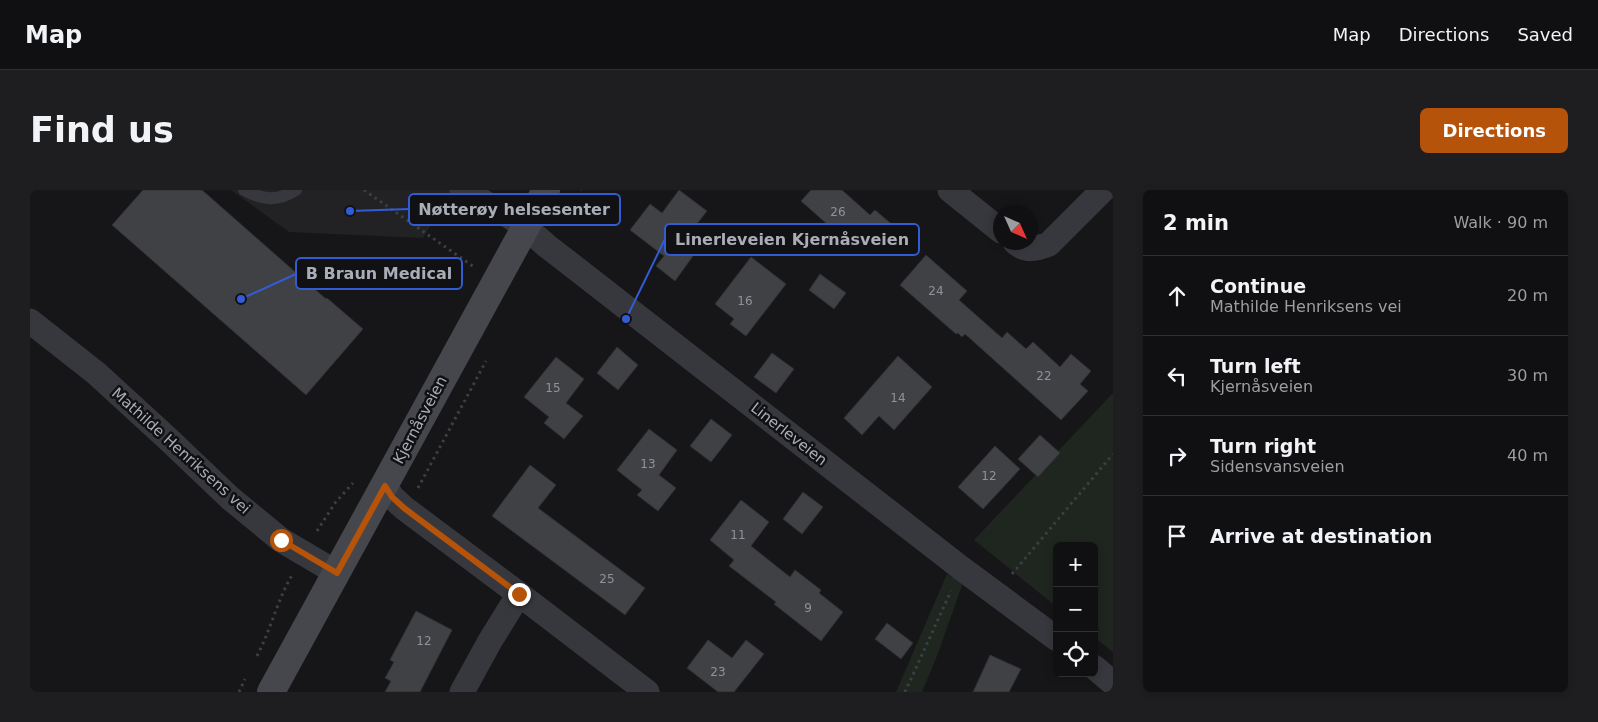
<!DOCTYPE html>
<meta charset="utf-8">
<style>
body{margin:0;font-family:"DejaVu Sans",sans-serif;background:#1e1e20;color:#f1f3f6}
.controls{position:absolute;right:15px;bottom:15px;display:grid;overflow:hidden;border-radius:8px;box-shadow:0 2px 8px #0003}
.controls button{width:45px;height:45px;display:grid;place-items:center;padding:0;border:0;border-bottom:1px solid #303032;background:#101012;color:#f1f3f6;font:25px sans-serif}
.compass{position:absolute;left:963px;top:15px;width:45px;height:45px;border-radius:50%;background:#101012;box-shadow:0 2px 8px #0003;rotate:135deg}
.stop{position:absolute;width:15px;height:15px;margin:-11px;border:4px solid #b45309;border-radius:50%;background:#fff}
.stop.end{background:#b45309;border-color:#fff;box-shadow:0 1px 5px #0008}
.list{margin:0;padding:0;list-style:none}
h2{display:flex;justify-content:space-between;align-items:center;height:65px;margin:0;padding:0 20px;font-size:21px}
h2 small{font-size:16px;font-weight:400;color:#9c9d9f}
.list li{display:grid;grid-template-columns:32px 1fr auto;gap:15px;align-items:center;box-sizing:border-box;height:80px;padding:0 20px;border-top:1px solid #303032}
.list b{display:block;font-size:19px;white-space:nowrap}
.list p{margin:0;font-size:16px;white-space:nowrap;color:#9c9d9f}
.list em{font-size:16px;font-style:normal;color:#9c9d9f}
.icon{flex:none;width:28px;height:28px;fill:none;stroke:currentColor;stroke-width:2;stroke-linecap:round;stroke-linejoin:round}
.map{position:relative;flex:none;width:1083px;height:502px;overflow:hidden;border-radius:8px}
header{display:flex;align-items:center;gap:30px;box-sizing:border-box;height:70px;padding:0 25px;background:#101012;border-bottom:1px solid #303032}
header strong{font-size:24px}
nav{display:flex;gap:28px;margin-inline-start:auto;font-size:18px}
.intro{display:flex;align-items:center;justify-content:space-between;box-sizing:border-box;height:120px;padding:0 30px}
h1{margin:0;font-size:35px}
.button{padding:12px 22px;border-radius:8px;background:#b45309;color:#fff;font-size:18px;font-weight:700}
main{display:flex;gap:30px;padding:0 30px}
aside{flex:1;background:#101012;border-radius:8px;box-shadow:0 2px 8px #0003}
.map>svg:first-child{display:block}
.built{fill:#222225}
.green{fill:#1e261f}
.building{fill:#404145;stroke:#303034}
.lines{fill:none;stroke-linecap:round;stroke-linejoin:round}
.path{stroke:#3d3f44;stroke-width:3;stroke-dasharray:2.5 4;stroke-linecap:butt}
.service{stroke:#37383d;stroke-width:12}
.minor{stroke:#37383d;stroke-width:25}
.secondary{stroke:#45474d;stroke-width:28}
.route{stroke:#b45309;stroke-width:6}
.labels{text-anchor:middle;stroke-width:5;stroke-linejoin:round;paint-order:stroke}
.number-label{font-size:12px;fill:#8e929b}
.street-label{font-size:15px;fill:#a8adb8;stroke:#111113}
.leader{fill:none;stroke:#325cd3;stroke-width:2}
.callout-dot{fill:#325cd3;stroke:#111113;stroke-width:2}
.callout{fill:#111113;stroke:#325cd3;stroke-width:2}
.callout-label{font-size:16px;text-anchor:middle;font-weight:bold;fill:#a8adb8}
</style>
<header>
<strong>Map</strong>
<nav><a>Map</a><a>Directions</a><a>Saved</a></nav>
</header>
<div class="intro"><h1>Find us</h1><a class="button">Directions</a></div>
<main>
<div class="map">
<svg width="1083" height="502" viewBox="0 0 1083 502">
<rect width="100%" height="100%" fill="#161618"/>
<path class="built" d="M201 0H423L393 48 259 42Z"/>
<path class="green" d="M1083 203V462L1064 447V356H1027V417L944 350Z
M917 384 933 393 907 466 892 502H866Z"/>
<path class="building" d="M113 0H172L296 109 297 108 333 139 276 205 82 35Z
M649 0 677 21 655 49 668 59 645 91 626 76 634 66 600 40 620 14 632 23Z
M781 0H812L840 25 845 20 865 37 845 59 842 57 836 64 825 54 823 57 771 11Z
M896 65 937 101 929 110 972 148 977 142 996 159 1003 152 1030 177 1041 164 1061 181 1050 194 1058 201 1031 230 935 144 932 147 928 143 926 144 870 95Z
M721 67 756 94 716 146 700 134 704 129 685 114Z
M790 84 816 103 804 119 779 100Z
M587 157 608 175 588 200 567 183Z
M742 163 764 179 746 203 724 187Z
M868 166 902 197 864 240 849 226 832 245 814 228Z
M526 167 554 189 536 213 553 226 534 249 514 233 519 227 494 207Z
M681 229 702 245 681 272 660 256Z
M619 239 647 260 629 285 646 298 628 321 607 305 612 300 587 280Z
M1010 245 1030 263 1008 287 988 269Z
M965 256 990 279 953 319 928 297Z
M500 275 526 295 508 318 615 398 595 425 462 326Z
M773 302 793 317 772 344 753 329Z
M711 310 739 332 721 356 760 387 765 380 791 400 789 403 813 422 791 451 744 414 746 412 699 376 704 370 680 350Z
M386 421 422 440 390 502H355L361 491 355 488 364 472 360 470Z
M857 433 883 453 871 469 845 449Z
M678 450 702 468 716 450 734 464 704 502H688L657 478Z
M960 465 991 479 979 502H943Z"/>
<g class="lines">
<path class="path" d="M334 0 444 77
M531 34 551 0
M388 298 456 171
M287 341 305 313 323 293
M982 384 1083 264
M227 466C241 439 247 411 262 385
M209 502 215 489
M875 502 921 401"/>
<path class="service" d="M214 0C233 10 247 12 266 0"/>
<path class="minor" d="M432 0 479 26 495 37 517 56 931 378 1027 449
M920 0 971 41
M985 52C996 62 1006 59 1019 54L1073 0
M0 131 66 183 137 248 200 308 251 350 307 383
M355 296 362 307 374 318 489 404 617 502
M1064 477 1083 493
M432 502 460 451 489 404"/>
<path class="secondary" d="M241 502 516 0"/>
</g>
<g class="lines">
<path class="route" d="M251 350 307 383 355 296 362 307 374 318 489 404"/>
</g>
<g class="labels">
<g class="number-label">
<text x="808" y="26">26</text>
<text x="906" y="105">24</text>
<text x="715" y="115">16</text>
<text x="1014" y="190">22</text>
<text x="523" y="202">15</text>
<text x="868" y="212">14</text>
<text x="618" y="278">13</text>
<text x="959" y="290">12</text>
<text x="708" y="349">11</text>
<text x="577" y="393">25</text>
<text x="778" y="422">9</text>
<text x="394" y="455">12</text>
<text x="688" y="486">23</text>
</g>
<g class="street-label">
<text transform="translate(390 230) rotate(-62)" y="5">Kjernåsveien</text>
<text transform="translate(759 244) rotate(38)" y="5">Linerleveien</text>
<text transform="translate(151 261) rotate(42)" y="5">Mathilde Henriksens vei</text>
</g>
</g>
<path class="leader" d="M320 21L379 19M596 129L635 49M211 109L266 84"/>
<g class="callout-dot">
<circle cx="320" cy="21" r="5"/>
<circle cx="596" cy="129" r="5"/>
<circle cx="211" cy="109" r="5"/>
</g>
<g class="callout">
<rect x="379" y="4" width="211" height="31" rx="5"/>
<rect x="635" y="34" width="254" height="31" rx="5"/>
<rect x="266" y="68" width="166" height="31" rx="5"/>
</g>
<g class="callout-label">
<text x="484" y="25">Nøtterøy helsesenter</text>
<text x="762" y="55">Linerleveien Kjernåsveien</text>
<text x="349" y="89">B Braun Medical</text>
</g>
</svg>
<div class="controls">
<button>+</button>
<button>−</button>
<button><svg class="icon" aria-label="locate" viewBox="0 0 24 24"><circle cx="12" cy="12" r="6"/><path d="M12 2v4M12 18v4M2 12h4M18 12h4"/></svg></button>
</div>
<svg class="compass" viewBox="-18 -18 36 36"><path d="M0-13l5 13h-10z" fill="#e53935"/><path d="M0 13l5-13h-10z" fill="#9c9d9f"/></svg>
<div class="stop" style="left:251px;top:350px"></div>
<div class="stop end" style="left:489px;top:404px"></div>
</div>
<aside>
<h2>2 min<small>Walk · 90 m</small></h2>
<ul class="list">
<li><svg class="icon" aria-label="ahead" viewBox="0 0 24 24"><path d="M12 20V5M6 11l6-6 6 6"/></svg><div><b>Continue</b><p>Mathilde Henriksens vei</p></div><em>20 m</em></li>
<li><svg class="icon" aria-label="left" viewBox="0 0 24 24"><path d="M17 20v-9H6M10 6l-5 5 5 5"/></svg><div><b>Turn left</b><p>Kjernåsveien</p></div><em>30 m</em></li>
<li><svg class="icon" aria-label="right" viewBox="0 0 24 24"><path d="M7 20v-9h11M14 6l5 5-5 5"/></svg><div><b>Turn right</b><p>Sidensvansveien</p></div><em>40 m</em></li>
<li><svg class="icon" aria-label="arrive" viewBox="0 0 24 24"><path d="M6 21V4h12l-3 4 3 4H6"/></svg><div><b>Arrive at destination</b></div></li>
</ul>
</aside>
</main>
